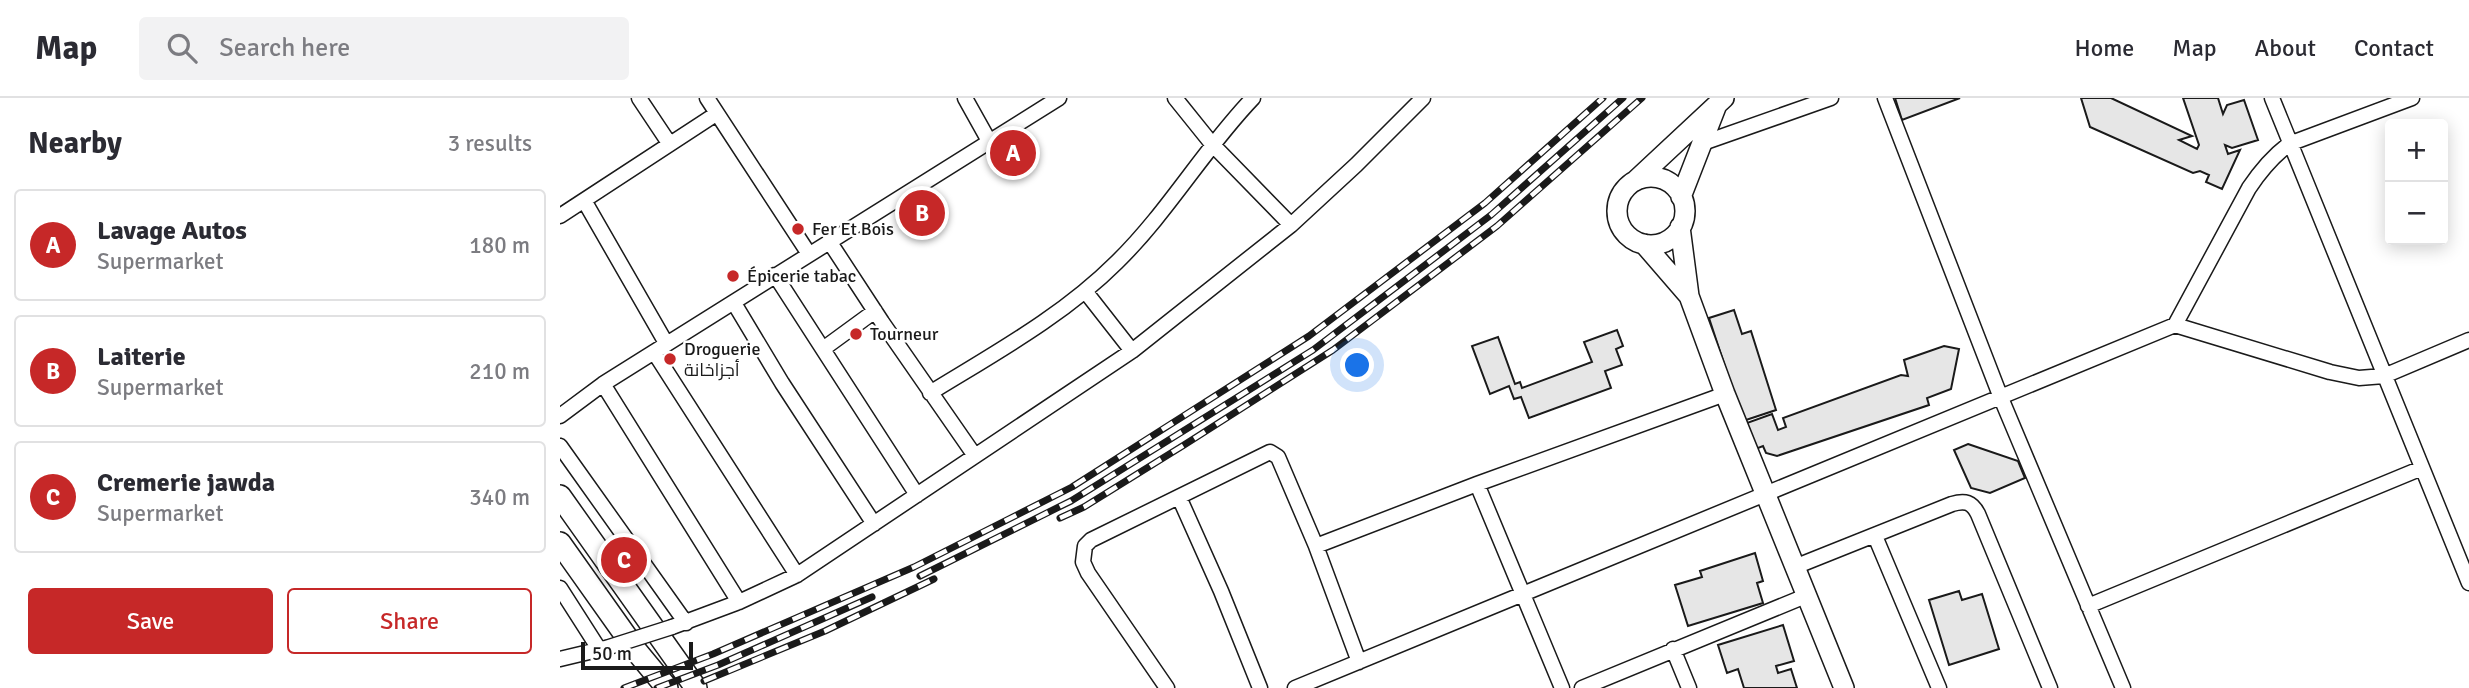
<!DOCTYPE html>
<meta charset="utf-8">
<style>
body{margin:0;font-family:Signika,Cairo,sans-serif;background:#f2f2f3;color:#2b2b33}
.controls{position:absolute;right:21px;top:21px;display:grid;overflow:hidden;border-radius:7px;box-shadow:0 4px 18px #0003}
.controls button{width:63px;height:63px;display:grid;place-items:center;padding:0;border:0;border-bottom:2px solid #e1e1e2;background:#fff;color:#2b2b33;font:35px sans-serif}
.scale{position:absolute;left:21px;bottom:18px;width:112px;box-sizing:border-box;padding-left:7px;border:4px solid #1a1a1a;border-top:0;font-size:19px;line-height:24px;white-space:nowrap;color:#1a1a1a;-webkit-text-stroke:5px #fff;paint-order:stroke}
.you{position:absolute;left:798px;top:268px;width:24px;height:24px;margin:-18px;border:5px solid #fff;border-radius:50%;background:#1a73e8;box-shadow:0 0 0 10px #1a73e833}
.badge{display:grid;place-items:center;width:46px;height:46px;border-radius:50%;background:#c62828;color:#fff;font-size:23px;font-weight:700}
.pin{position:absolute;translate:-50% -50%;border:4px solid #fff;box-shadow:0 2px 7px #0006}
.list{margin:0;padding:0;list-style:none}
h2{display:flex;justify-content:space-between;align-items:center;height:91px;margin:0;padding:0 28px;font-size:30px}
h2 small{font-size:23px;font-weight:400;color:#7c7c81}
.list li{display:grid;grid-template-columns:46px 1fr auto;gap:21px;align-items:center;box-sizing:border-box;height:112px;margin:0 14px 14px;padding:0 14px;border:2px solid #e1e1e2;border-radius:7px}
.list b{display:block;font-size:26px;white-space:nowrap}
.list p{margin:0;font-size:23px;white-space:nowrap;color:#7c7c81}
.list em{font-size:23px;font-style:normal;color:#7c7c81}
.actions{display:flex;gap:14px;padding:21px 28px}
.actions a{flex:1;padding:16px 0;border:2px solid #c62828;border-radius:7px;text-align:center;font-size:24px;color:#c62828}
.actions .main{background:#c62828;color:#fff}
.icon{flex:none;width:38px;height:38px;fill:none;stroke:currentColor;stroke-width:2;stroke-linecap:round;stroke-linejoin:round}
.map{position:relative;flex:none;width:1909px;height:590px;overflow:hidden}
header{display:flex;align-items:center;gap:42px;box-sizing:border-box;height:98px;padding:0 35px;background:#fff;border-bottom:2px solid #e1e1e2}
header strong{font-size:33px}
nav{display:flex;gap:38px;margin-inline-start:auto;font-size:24px}
.search{width:490px;height:63px;background:#f2f2f3;display:flex;align-items:center;gap:18px;box-sizing:border-box;padding:0 24px;border-radius:7px;color:#7c7c81;font-size:26px}
main{display:flex}
aside{flex:1;background:#fff}
.map>svg:first-child{display:block}
.building{fill:#e6e6e6;stroke:#1a1a1a;stroke-width:2}
.lines{fill:none;stroke-linecap:round;stroke-linejoin:round}
.street-casing{stroke:#1a1a1a;stroke-width:17}
.secondary-casing{stroke:#1a1a1a;stroke-width:22}
.primary-casing{stroke:#1a1a1a;stroke-width:24}
.street{stroke:#fff;stroke-width:14}
.secondary{stroke:#fff;stroke-width:19}
.primary{stroke:#fff;stroke-width:21}
.rail-casing{stroke:#1a1a1a;stroke-width:7}
.rail{stroke:#fff;stroke-width:4.5;stroke-dasharray:13;stroke-linecap:butt}
.street-bridge-casing{stroke:#1a1a1a;stroke-width:17;stroke-linecap:butt}
.street-bridge{stroke:#fff;stroke-width:14}
.poi-dot{fill:#c62828;stroke:#fff;stroke-width:2.5}
.labels{text-anchor:middle;stroke-width:5;stroke-linejoin:round;paint-order:stroke}
.poi-label{font-size:18px;fill:#1a1a1a;stroke:#fff;text-anchor:start}
</style>
<header>
<strong>Map</strong>
<div class="search"><svg class="icon" aria-label="search" viewBox="0 0 24 24"><circle cx="10" cy="10" r="6"/><path d="M15 15l6 6"/></svg>Search here</div>
<nav><a>Home</a><a>Map</a><a>About</a><a>Contact</a></nav>
</header>
<main>
<aside>
<h2>Nearby<small>3 results</small></h2>
<ul class="list">
<li><span class="badge">A</span><div><b>Lavage Autos</b><p>Supermarket</p></div><em>180 m</em></li>
<li><span class="badge">B</span><div><b>Laiterie</b><p>Supermarket</p></div><em>210 m</em></li>
<li><span class="badge">C</span><div><b>Cremerie jawda</b><p>Supermarket</p></div><em>340 m</em></li>
</ul>
<div class="actions"><a class="main">Save</a><a>Share</a></div>
</aside>
<div class="map">
<svg width="1909" height="590" viewBox="0 0 1909 590">
<rect width="100%" height="100%" fill="#fff"/>
<path class="building" d="M1335 0H1400L1342 22Z
M1521 0H1551L1632 38 1619 42 1637 51 1639 47 1623 0H1658L1663 16 1667 7 1684 2 1698 42 1672 50 1665 47 1668 56 1680 52 1662 91 1646 84 1649 77 1640 73 1633 75 1530 29Z
M1174 212 1182 236 1191 233 1216 312 1183 323 1149 220Z
M1057 232 1063 248 1056 251 1062 267 1045 273 1051 290 969 320 961 299 954 301 949 288 930 296 912 248 938 239 955 286 960 284 962 290 1032 264 1024 244Z
M1384 248 1399 251 1391 291 1367 300 1369 307 1217 358 1206 355 1203 348 1193 352 1184 326 1212 316 1218 332 1226 329 1223 320 1341 277 1348 278 1344 262Z
M1408 346 1458 363 1465 380 1430 395 1411 390 1394 352Z
M1195 455 1203 483 1197 485 1203 505 1128 528 1115 487 1142 479 1140 473Z
M1399 493 1402 502 1422 496 1439 551 1389 567 1369 502Z
M1223 527 1234 563 1216 568 1218 575 1231 571 1237 590H1184L1178 571 1167 575 1158 547Z"/>
<g class="lines">
<defs>
<path id="street" d="M79 0 109 45
M147 0 249 156
M405 0 429 43
M615 0 652 46 731 127
M1325 0 1441 300 1563 590
M1712 0 1909 485
M1143 45 1271 0
M25 104 106 245
M0 118 156 16
M269 143 322 224 415 358
M215 177 357 397
M525 193 572 253
M174 205 222 285 314 426
M1615 227 1689 90C1701 72 1712 59 1729 46L1852 0
M263 251 315 213
M94 254 237 477
M43 286 179 504
M370 295C435 255 503 218 557 164 608 114 644 51 693 0
M0 318 43 286 499 0
M0 348 126 525
M917 386 1002 590
M619 399 661 493 700 590
M1315 438 1379 590
M756 448 917 386 1165 296
M1237 468 1392 406C1405 402 1412 404 1418 416L1490 590
M0 490 39 551
M1528 508 1862 370
M112 529 179 504 237 477 572 253 731 127 796 67 863 0
M1113 551 1129 590
M0 561 46 550
M607 590 528 475 523 464 525 448 531 442 710 354 718 359 756 448 799 564
M735 590 1615 227 1770 274 1799 280 1824 278 1909 242
M1022 590 1248 497"/>
<path id="secondary" d="M1057 113a34 34 0 1 1 68 0a34 34 0 1 1-68 0Z
M1075 83 1164 0
M1121 99 1156 9
M1120 129 1129 198 1165 296 1284 590
M1084 146 1129 198"/>
<path id="primary" d="M0 398 136 590
M0 445 78 555 107 590"/>
</defs>
<use href="#street" class="street-casing"/>
<use href="#secondary" class="secondary-casing"/>
<use href="#primary" class="primary-casing"/>
<use href="#street" class="street"/>
<use href="#secondary" class="secondary"/>
<use href="#primary" class="primary"/>
<defs>
<path id="rail" d="M500 420 524 409 624 347 773 252 937 128 1082 0
M360 478 511 403 753 252 931 117 1063 0
M144 583 265 533 374 481
M64 590 153 556 354 469 512 389 749 238 925 105 1043 0
M97 590 158 567 312 499"/>
</defs>
<use href="#rail" class="rail-casing"/>
<use href="#rail" class="rail"/>
<defs>
<path id="street-bridge" d="M46 550 112 529"/>
</defs>
<use href="#street-bridge" class="street-bridge-casing"/>
<use href="#street-bridge" class="street-bridge"/>
</g>
<g class="poi-dot">
<circle cx="238" cy="131" r="7"/>
<circle cx="173" cy="178" r="7"/>
<circle cx="296" cy="236" r="7"/>
<circle cx="110" cy="261" r="7"/>
</g>
<g class="labels">
<g class="poi-label">
<text x="252" y="137">Fer Et Bois</text>
<text x="187" y="184">Épicerie tabac</text>
<text x="310" y="242">Tourneur</text>
<text x="124" y="257">Droguerie<tspan x="124" dy="21">أجزاخانة</tspan></text>
</g>
</g>
</svg>
<div class="controls">
<button>+</button>
<button>−</button>
</div>
<div class="scale">50 m</div>
<div class="you"></div>
<div class="pin badge" style="left:453px;top:55px">A</div>
<div class="pin badge" style="left:362px;top:115px">B</div>
<div class="pin badge" style="left:64px;top:462px">C</div>
</div>
</main>
